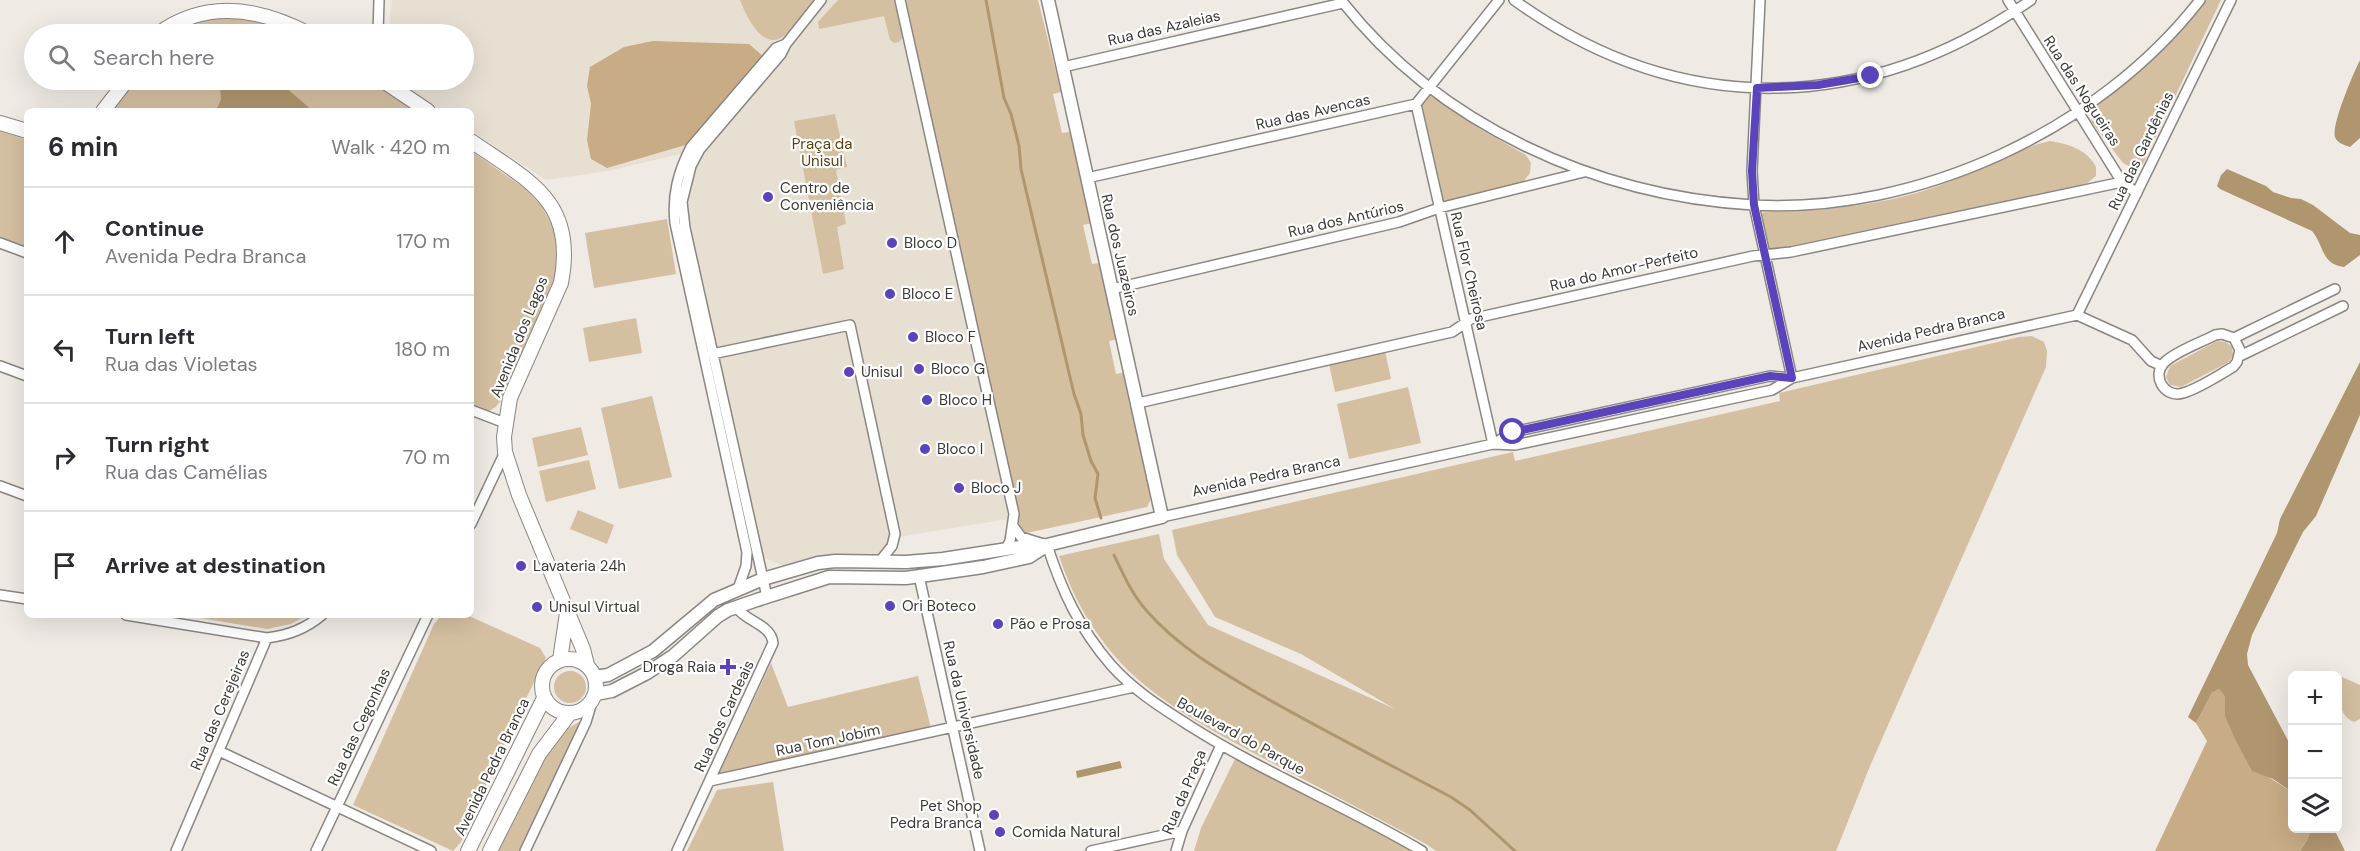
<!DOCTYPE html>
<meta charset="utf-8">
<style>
body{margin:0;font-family:"DM Sans",sans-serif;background:#f7f7f7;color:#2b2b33}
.controls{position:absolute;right:18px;bottom:18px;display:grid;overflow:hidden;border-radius:9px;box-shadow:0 6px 24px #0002}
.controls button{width:54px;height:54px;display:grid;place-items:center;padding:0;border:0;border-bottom:2px solid #e1e1e2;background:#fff;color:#2b2b33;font:30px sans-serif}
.stop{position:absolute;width:18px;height:18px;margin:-14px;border:4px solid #5b43bb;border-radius:50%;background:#fff}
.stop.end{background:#5b43bb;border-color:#fff;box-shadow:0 2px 6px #0008}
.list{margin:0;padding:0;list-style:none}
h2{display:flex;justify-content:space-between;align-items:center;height:78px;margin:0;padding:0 24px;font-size:26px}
h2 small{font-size:20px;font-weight:400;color:#7c7c81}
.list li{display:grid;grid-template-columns:39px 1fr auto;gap:18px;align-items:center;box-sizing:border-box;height:108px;padding:0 24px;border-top:2px solid #e1e1e2}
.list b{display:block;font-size:22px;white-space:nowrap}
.list p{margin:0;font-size:20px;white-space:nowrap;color:#7c7c81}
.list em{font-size:20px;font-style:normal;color:#7c7c81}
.icon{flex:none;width:33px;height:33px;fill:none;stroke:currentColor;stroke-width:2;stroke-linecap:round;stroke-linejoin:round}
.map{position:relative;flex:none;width:2360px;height:851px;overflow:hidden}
.search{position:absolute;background:#fff;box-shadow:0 6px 24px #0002;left:24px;top:24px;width:450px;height:66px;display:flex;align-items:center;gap:15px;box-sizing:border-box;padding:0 21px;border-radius:33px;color:#7c7c81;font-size:22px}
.panel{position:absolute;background:#fff;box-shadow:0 6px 24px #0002;left:24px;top:108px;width:450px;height:510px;border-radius:9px}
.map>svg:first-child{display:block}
.built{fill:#e8dfd3}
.green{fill:#d5bfa1}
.forest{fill:#c7ac85}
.water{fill:#b0966f}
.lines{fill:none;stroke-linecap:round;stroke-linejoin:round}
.stream{stroke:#b0966f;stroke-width:3}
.minor-casing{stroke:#8a8681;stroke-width:12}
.tertiary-casing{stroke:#8a8681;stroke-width:15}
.secondary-casing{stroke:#8a8681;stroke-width:16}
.minor{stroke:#fff;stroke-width:9}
.tertiary{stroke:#fff;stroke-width:12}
.secondary{stroke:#fff;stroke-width:14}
.route{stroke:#5b43bb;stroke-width:8}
.poi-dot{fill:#5b43bb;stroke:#fff;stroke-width:2}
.labels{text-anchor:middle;stroke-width:4.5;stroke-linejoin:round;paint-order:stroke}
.street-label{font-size:15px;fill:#3c3b38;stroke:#fff}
.park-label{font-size:15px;fill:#5a3e0d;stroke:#fff}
.poi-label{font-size:15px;fill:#3c3b38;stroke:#fff;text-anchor:start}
</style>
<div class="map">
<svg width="2360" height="851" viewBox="0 0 2360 851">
<rect width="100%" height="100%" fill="#efeae4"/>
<path class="built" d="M392 0H895L1009 519 892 538 883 555H828L783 566 763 557 688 225 685 204 694 167 707 148 607 171 546 180 471 131V111H441L392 80H464V34H388Z"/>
<path class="green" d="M740 0H814C805 11 795 27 784 36 762 52 746 15 740 0Z
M838 0H894L903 37 899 42 894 43 890 40 884 16 819 29 818 22Z
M906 0H1038L1061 92 1053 94 1062 133 1070 132 1092 223 1083 225 1092 264 1101 263 1119 339 1109 341 1116 374 1126 372 1152 497 1147 507 1022 534 1017 530V514Z
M2206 0H2221L2143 164 2139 169H2134L2123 163 2091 121 2090 110C2133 77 2175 44 2206 0Z
M211 11 273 24 295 34H168Z
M135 80H371L415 111H112Z
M1431 94 1480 129 1526 155 1531 163 1530 173 1523 182 1444 201 1422 105Z
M835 114 847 167 836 170 846 224 837 227 844 269 823 274 794 121Z
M0 131 27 140V247L0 237Z
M2050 141C2068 144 2087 149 2096 167V176L2086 184 1772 250 1768 249 1761 214 1764 212C1821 211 1881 206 1935 187 1973 174 2010 150 2050 141Z
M471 151 526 189 541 205 556 233 559 264 555 279 503 398 496 407 487 412 471 406Z
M667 219 676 274 594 288 585 233Z
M636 318 642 353 589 362 583 328Z
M2032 336 2044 342 2047 351 2046 367 1870 766 1836 851H1436L1426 844C1376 817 1326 791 1276 765 1224 737 1161 706 1120 662 1092 631 1072 596 1059 556L1159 534 1164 559 1208 625 1395 709 1301 654 1215 617 1177 555 1172 530 1513 452 1515 461 1780 401 1779 393 2019 337Z
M2217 341 2226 342 2232 347 2233 355 2229 362 2181 387 2170 385 2166 377 2170 366Z
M1385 351 1391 379 1335 392 1329 364Z
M1408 387 1421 443 1349 459 1337 404Z
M652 396 672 477 619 489 601 408Z
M581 427 588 455 538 467 532 438Z
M589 460 596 489 546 502 539 471Z
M578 510 614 525 607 544 570 529Z
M182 615H308L291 624 267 629Z
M442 615H467L540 648 546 658 512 727 461 842 453 851 353 805 434 624Z
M771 663 788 707 918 676 931 728 719 774Z
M554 687a16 16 0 1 1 32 0a16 16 0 1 1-32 0Z
M2331 672 2360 685V719L2354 722C2337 716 2338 690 2338 676L2326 675Z
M581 721 519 851H498L541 760 561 732Z
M1236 757 1398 842 1414 851H1194L1201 828Z
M773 782 784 851H687L717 790Z"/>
<path class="forest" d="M653 41 749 44 764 57 689 144 607 168 591 159 587 140 591 104 587 86 590 67 624 47Z
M2219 689 2225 697V716L2265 775 2292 792V828L2312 829 2306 842 2300 851H2155L2207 741 2196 723 2212 693Z"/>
<path class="water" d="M2360 60V138L2350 147C2344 145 2337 143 2335 137 2331 125 2354 72 2360 60Z
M226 80H277L313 111H216L221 99 220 86Z
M2227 169 2266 186 2273 192 2291 198 2301 199 2313 205 2350 233 2360 235V255L2344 267C2321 264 2325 247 2312 231L2220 189 2217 186 2221 175Z
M2360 362V415L2316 516 2303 532 2252 635 2247 654 2248 665 2292 748V792L2273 779 2252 771 2235 739 2225 716V697L2219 689 2212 693 2196 723 2188 717 2277 533 2280 519Z
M1120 761 1122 768 1077 778 1076 771Z
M2312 829H2334L2345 851H2300L2306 842Z"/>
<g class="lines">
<path class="stream" d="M986 0 1004 98 1011 114 1019 146 1021 169 1074 394 1081 414 1083 435 1091 461 1098 474 1095 498 1101 518
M1114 555C1123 574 1132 594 1146 610 1177 646 1218 670 1259 694 1322 730 1387 763 1451 797L1470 810 1515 851"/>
<defs>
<path id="minor" d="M900 0 1014 514 1010 541 1006 549
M1341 0C1439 125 1596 196 1753 205 1918 214 2099 130 2200 0
M1514 0C1679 119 1864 116 2031 0
M1760 0 1752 171 1754 205 1792 378
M2008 0 2122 182 2137 193
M378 34 379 0
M1063 67 1343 3
M1416 104 1493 444
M1087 178 1416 104 1499 0
M0 243 27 253
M1112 289 1399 222 1439 208 1584 172
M2077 315 2231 0
M2077 315 2132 340 2151 361 2162 366
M2222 334 2234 338 2240 350 2237 362 2233 367C2217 376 2200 388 2183 393 2164 399 2150 374 2166 361 2179 350 2200 343 2215 335Z
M2234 338 2335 289
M712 354 850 325 895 534 892 546 880 561
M2240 356 2343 306
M0 366 27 376
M1138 403 1452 332 1471 319 1753 256 1791 252 2122 182
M471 410 505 423
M1493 444 1513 432 1770 376 1792 378 2077 315
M0 486 27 496
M1162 517 1493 444 1515 445 1772 390 1792 378
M471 524 505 452
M1013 526 1021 537 1047 545C1062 591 1079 628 1111 665 1133 690 1162 708 1190 726 1264 773 1346 806 1422 851
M919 576 980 851
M738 589 746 566 747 552 675 223C672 195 678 172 691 147L776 48 786 44
M0 595 27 599
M767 597 685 228 682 202 691 166 700 149 781 54 786 44 821 0
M126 615 267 638
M219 751 431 851
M710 781 1134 687
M176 851 267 638C289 635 305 629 322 615
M316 851 428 615
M525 851 586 722 592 702
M677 851 773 643C771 624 746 622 736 607
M1091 851 1182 831
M1176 851 1182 831 1221 745"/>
<path id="tertiary" d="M595 677 608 675 653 651 714 600 763 579 818 563 835 561 906 562 943 559 1026 546 1047 545 1162 517 1048 0
M596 694 612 691 647 673 673 656 718 616 728 610 757 600 829 577 906 578 983 567 1029 557 1046 546"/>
<path id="secondary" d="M158 34C205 0 258 7 309 34
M382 80 428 111
M103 111 127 80
M0 123 27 131
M471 141C529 181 577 201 561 283L510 398 504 437 505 452 519 495 583 649 587 665
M542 686a27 27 0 1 1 54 0a27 27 0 1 1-54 0Z
M560 660 567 613
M468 851 544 698
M490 851 539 754 570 713"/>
</defs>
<use href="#minor" class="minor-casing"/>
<use href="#tertiary" class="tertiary-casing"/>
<use href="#secondary" class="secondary-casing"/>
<use href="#minor" class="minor"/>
<use href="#tertiary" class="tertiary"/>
<use href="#secondary" class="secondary"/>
</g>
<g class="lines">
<path class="route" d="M1513 432 1770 376 1792 378 1754 205 1752 171 1757 88 1818 85 1871 76"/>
</g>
<g class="poi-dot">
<circle cx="768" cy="197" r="6"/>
<circle cx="892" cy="243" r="6"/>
<circle cx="890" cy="294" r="6"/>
<circle cx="913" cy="337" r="6"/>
<circle cx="919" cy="369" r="6"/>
<circle cx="849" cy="372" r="6"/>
<circle cx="927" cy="400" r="6"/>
<circle cx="925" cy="449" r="6"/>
<circle cx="959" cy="488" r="6"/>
<circle cx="521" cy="566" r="6"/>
<circle cx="890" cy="606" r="6"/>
<circle cx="537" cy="607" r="6"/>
<circle cx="998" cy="624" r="6"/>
<path d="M725 658h6v6h6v6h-6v6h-6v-6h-6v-6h6z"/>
<circle cx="994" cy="815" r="6"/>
<circle cx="1000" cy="832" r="6"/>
</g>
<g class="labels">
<g class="street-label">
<text transform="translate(1164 28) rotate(-13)" y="5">Rua das Azaleias</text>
<text transform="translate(2082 91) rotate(57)" y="5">Rua das Nogueiras</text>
<text transform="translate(1313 112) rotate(-13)" y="5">Rua das Avencas</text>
<text transform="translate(2141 151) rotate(-64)" y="5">Rua das Gardênias</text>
<text transform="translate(1346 219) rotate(-13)" y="5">Rua dos Antúrios</text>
<text transform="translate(1120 255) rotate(77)" y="5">Rua dos Juazeiros</text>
<text transform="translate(1624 269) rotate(-13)" y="5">Rua do Amor-Perfeito</text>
<text transform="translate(1469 271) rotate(77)" y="5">Rua Flor Cheirosa</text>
<text transform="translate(1931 330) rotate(-13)" y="5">Avenida Pedra Branca</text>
<text transform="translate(519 337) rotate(-68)" y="5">Avenida dos Lagos</text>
<text transform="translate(1266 476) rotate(-12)" y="5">Avenida Pedra Branca</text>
<text transform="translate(220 710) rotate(-67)" y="5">Rua das Cerejeiras</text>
<text transform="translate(964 710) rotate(77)" y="5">Rua da Universidade</text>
<text transform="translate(724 716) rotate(-65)" y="5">Rua dos Cardeais</text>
<text transform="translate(359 727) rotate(-65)" y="5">Rua das Cegonhas</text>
<text transform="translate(1241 736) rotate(29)" y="5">Boulevard do Parque</text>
<text transform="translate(828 740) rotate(-12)" y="5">Rua Tom Jobim</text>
<text transform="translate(492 767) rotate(-64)" y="5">Avenida Pedra Branca</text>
<text transform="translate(1184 792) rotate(-67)" y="5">Rua da Praça</text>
</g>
<g class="park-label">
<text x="822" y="149">Praça da<tspan x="822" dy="17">Unisul</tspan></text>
</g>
<g class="poi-label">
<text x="780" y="193">Centro de<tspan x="780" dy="17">Conveniência</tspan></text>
<text x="904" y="248">Bloco D</text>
<text x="902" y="299">Bloco E</text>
<text x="925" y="342">Bloco F</text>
<text x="931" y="374">Bloco G</text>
<text x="861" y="377">Unisul</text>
<text x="939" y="405">Bloco H</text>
<text x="937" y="454">Bloco I</text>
<text x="971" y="493">Bloco J</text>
<text x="533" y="571">Lavateria 24h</text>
<text x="902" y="611">Ori Boteco</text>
<text x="549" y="612">Unisul Virtual</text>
<text x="1010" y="629">Pão e Prosa</text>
<text x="716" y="672" text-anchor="end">Droga Raia</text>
<text x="982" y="811" text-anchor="end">Pet Shop<tspan x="982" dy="17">Pedra Branca</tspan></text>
<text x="1012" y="837">Comida Natural</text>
</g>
</g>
</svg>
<div class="controls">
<button>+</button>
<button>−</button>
<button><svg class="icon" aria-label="layers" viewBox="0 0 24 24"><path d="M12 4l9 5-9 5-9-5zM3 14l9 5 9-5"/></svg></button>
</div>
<div class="stop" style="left:1513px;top:432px"></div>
<div class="stop end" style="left:1871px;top:76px"></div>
<div class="search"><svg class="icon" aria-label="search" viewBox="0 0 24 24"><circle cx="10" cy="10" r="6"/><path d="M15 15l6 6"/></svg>Search here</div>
<section class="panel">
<h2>6 min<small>Walk · 420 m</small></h2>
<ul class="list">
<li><svg class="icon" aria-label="ahead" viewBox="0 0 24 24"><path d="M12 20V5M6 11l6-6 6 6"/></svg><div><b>Continue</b><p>Avenida Pedra Branca</p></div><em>170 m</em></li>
<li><svg class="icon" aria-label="left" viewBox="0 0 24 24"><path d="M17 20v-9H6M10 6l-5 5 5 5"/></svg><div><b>Turn left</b><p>Rua das Violetas</p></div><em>180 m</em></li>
<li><svg class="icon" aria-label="right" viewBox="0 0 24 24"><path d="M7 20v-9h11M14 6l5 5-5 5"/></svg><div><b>Turn right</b><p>Rua das Camélias</p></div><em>70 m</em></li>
<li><svg class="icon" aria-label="arrive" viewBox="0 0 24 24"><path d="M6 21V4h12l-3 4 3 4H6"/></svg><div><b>Arrive at destination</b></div></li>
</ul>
</section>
</div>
